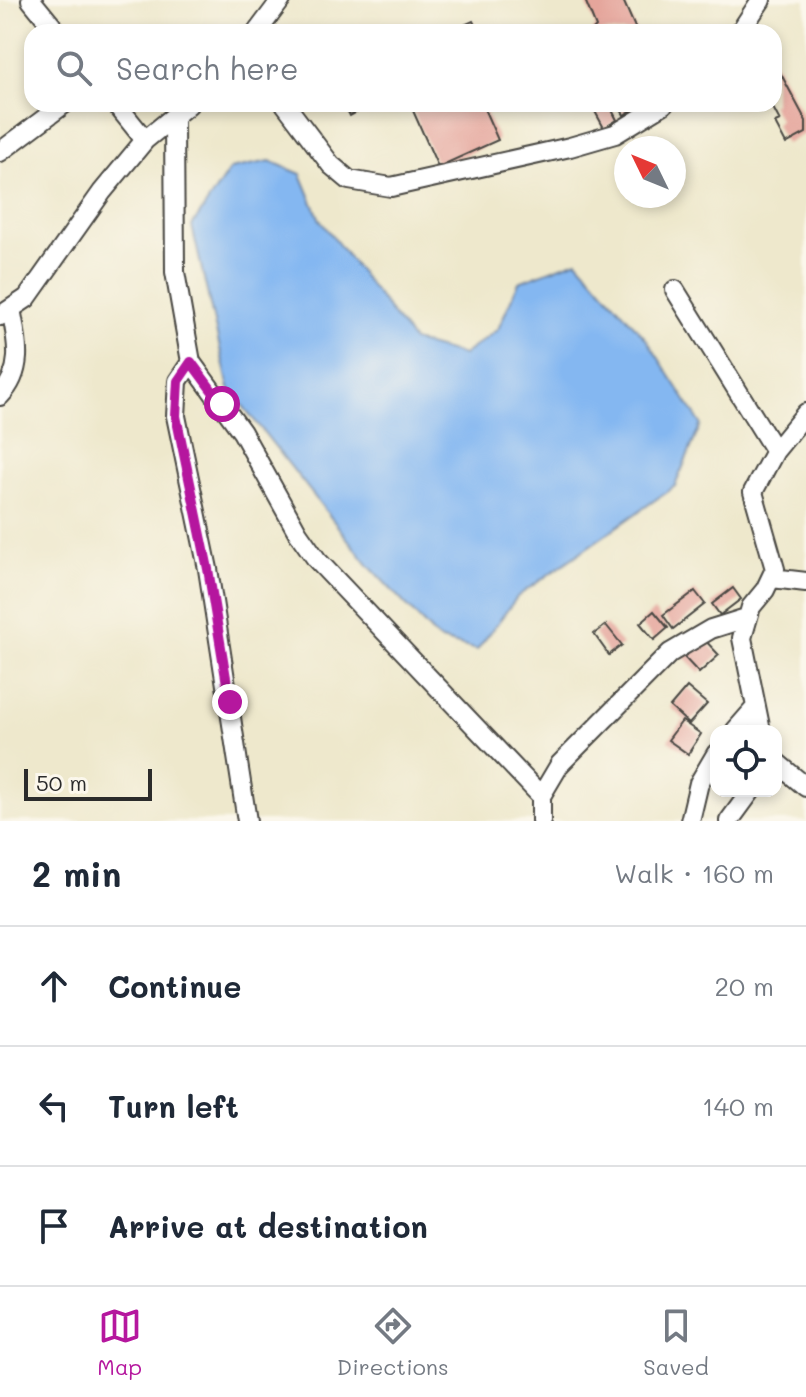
<!DOCTYPE html>
<meta charset="utf-8">
<style>
body{margin:0;font-family:Mali,sans-serif;background:#f6f6f7;color:#1f2937}
.controls{position:absolute;right:24px;bottom:24px;display:grid;overflow:hidden;border-radius:16px;box-shadow:0 4px 12px #0003}
.controls button{width:72px;height:72px;display:grid;place-items:center;padding:0;border:0;border-bottom:2px solid #e0e1e3;background:#fff;color:#1f2937;font:40px sans-serif}
.compass{position:absolute;left:614px;top:136px;width:72px;height:72px;border-radius:50%;background:#fff;box-shadow:0 4px 12px #0003;rotate:313deg}
.scale{position:absolute;left:24px;bottom:20px;width:128px;box-sizing:border-box;padding-left:8px;border:4px solid #2b2b2b;border-top:0;font-size:22px;line-height:28px;white-space:nowrap;color:#2b2b2b;-webkit-text-stroke:6px #fbf7ec;paint-order:stroke}
.stop{position:absolute;width:24px;height:24px;margin:-18px;border:6px solid #b5179e;border-radius:50%;background:#fff}
.stop.end{background:#b5179e;border-color:#fff;box-shadow:0 2px 8px #0008}
.list{margin:0;padding:0;list-style:none}
h2{display:flex;justify-content:space-between;align-items:center;height:104px;margin:0;padding:0 32px;font-size:34px}
h2 small{font-size:26px;font-weight:400;color:#747a83}
.list li{display:grid;grid-template-columns:52px 1fr auto;gap:24px;align-items:center;box-sizing:border-box;height:120px;padding:0 32px;border-top:2px solid #e0e1e3}
.list b{display:block;font-size:30px;white-space:nowrap}
.list em{font-size:26px;font-style:normal;color:#747a83}
.icon{flex:none;width:44px;height:44px;fill:none;stroke:currentColor;stroke-width:2;stroke-linecap:round;stroke-linejoin:round}
.map{position:relative;flex:none;width:806px;height:821px;overflow:hidden}
.search{position:absolute;background:#fff;box-shadow:0 4px 12px #0003;left:24px;right:24px;top:24px;height:88px;display:flex;align-items:center;gap:20px;box-sizing:border-box;padding:0 28px;border-radius:24px;color:#747a83;font-size:30px}
.sheet{height:464px;background:#fff}
nav{display:flex;justify-content:space-around;align-items:center;box-sizing:border-box;height:112px;border-top:2px solid #e0e1e3;background:#fff;font-size:22px;color:#747a83}
nav a{display:grid;justify-items:center;gap:4px}
nav .on{color:#b5179e}
.map>svg:first-child{display:block}
.water{fill:#84b7f1;stroke:#58718e;stroke-width:2}
.building{fill:#e5a59b}
.lines{fill:none;stroke-linecap:round;stroke-linejoin:round}
.minor-casing{stroke:#484743;stroke-width:22}
.minor{stroke:#fff;stroke-width:18}
.route{stroke:#b5179e;stroke-width:10}
</style>
<div class="map">
<svg width="806" height="821" viewBox="0 0 806 821">
<rect width="100%" height="100%" fill="#fbf7ec"/>
<filter id="ink" filterUnits="userSpaceOnUse"><feTurbulence type="fractalNoise" baseFrequency=".0125" numOctaves="2"/><feDisplacementMap in="SourceGraphic" scale="16" xChannelSelector="R" yChannelSelector="G"/><feConvolveMatrix kernelMatrix="1 2 1 2 8 2 1 2 1" color-interpolation-filters="sRGB"/></filter>
<filter id="wash" filterUnits="userSpaceOnUse"><feTurbulence type="fractalNoise" baseFrequency=".006" numOctaves="4" result="noise"/><feDisplacementMap in="SourceGraphic" scale="32" xChannelSelector="R" yChannelSelector="G"/><feGaussianBlur stdDeviation="1.8" result="paint"/><feColorMatrix in="noise" values="0 0 0 0 0 0 0 0 0 0 0 0 0 0 0 0 0 1.4 0 .05"/><feComposite in="paint" operator="in"/></filter>
<g filter="url(#wash)">
<rect width="100%" height="100%" fill="#eee8cc"/>
<path class="water" d="M270 161 301 174 320 220 413 341 463 355 498 329 519 282 577 260 647 340 701 424 675 486 518 596 477 650 438 639 369 566 229 388 192 226 230 169Z"/>
<g id="blocks">
<path class="building" d="M585 0H623L637 32H591L596 27Z
M473 21 478 32H456L455 29Z
M774 61 806 121V133L786 144 775 123 780 121 771 104H774Z
M344 104H372L350 116Z
M410 104H482L498 140 438 167Z
M591 104H609L617 120 604 128Z
M618 104H633L635 108 624 115Z
M733 588 741 599 720 615 712 604Z
M695 591 705 604 673 629 663 615Z
M654 611 668 628 654 640 640 623Z
M606 625 622 645 609 655 594 634Z
M701 636 719 655 699 673 682 655Z
M687 687 707 704 689 724 670 707Z
M682 721 701 734 688 754 668 740Z"/>
</g>
</g>
<g filter="url(#ink)">
<use href="#blocks" fill-opacity="0" stroke="#484743" stroke-width="2"/>
<g class="lines">
<defs>
<path id="minor" d="M31 0 57 32
M257 32 281 0
M740 32 761 0
M116 104 145 140 189 104
M285 104 331 165 349 180 391 187 570 147 615 134 664 104
M174 119 175 272 191 362 242 432 298 533 317 560 541 796
M0 152 64 104
M675 290 775 451
M0 316 27 298 102 192 145 140
M191 362 178 381 176 416 208 569 247 821
M0 396C25 370 17 340 11 309
M772 578 806 582
M735 731 756 707
M761 731 742 638 751 607 765 590 775 569 753 492 775 451 806 413
M776 762 806 787
M541 821V796L560 764 670 653 711 629 746 618
M690 821 699 783 716 754
M729 821 751 791"/>
</defs>
<use href="#minor" class="minor-casing"/>
<use href="#minor" class="minor"/>
</g>
</g>
<g class="lines" filter="url(#ink)">
<path class="route" d="M222 404 191 362 178 381 176 416 208 569 230 702"/>
</g>
</svg>
<div class="controls">
<button><svg class="icon" aria-label="locate" viewBox="0 0 24 24"><circle cx="12" cy="12" r="6"/><path d="M12 2v4M12 18v4M2 12h4M18 12h4"/></svg></button>
</div>
<svg class="compass" viewBox="-18 -18 36 36"><path d="M0-13l5 13h-10z" fill="#e53935"/><path d="M0 13l5-13h-10z" fill="#747a83"/></svg>
<div class="scale">50 m</div>
<div class="stop" style="left:222px;top:404px"></div>
<div class="stop end" style="left:230px;top:702px"></div>
<div class="search"><svg class="icon" aria-label="search" viewBox="0 0 24 24"><circle cx="10" cy="10" r="6"/><path d="M15 15l6 6"/></svg>Search here</div>
</div>
<section class="sheet">
<h2>2 min<small>Walk · 160 m</small></h2>
<ul class="list">
<li><svg class="icon" aria-label="ahead" viewBox="0 0 24 24"><path d="M12 20V5M6 11l6-6 6 6"/></svg><div><b>Continue</b></div><em>20 m</em></li>
<li><svg class="icon" aria-label="left" viewBox="0 0 24 24"><path d="M17 20v-9H6M10 6l-5 5 5 5"/></svg><div><b>Turn left</b></div><em>140 m</em></li>
<li><svg class="icon" aria-label="arrive" viewBox="0 0 24 24"><path d="M6 21V4h12l-3 4 3 4H6"/></svg><div><b>Arrive at destination</b></div></li>
</ul>
</section>
<nav>
<a class="on"><svg class="icon" aria-label="map" viewBox="0 0 24 24"><path d="M3 6l6-2 6 2 6-2v14l-6 2-6-2-6 2zM9 4v14M15 6v14"/></svg>Map</a>
<a><svg class="icon" aria-label="directions" viewBox="0 0 24 24"><path d="M12 3l9 9-9 9-9-9zM9 14v-3h6M13 9l2 2-2 2"/></svg>Directions</a>
<a><svg class="icon" aria-label="saved" viewBox="0 0 24 24"><path d="M7 4h10v16l-5-4-5 4z"/></svg>Saved</a>
</nav>
